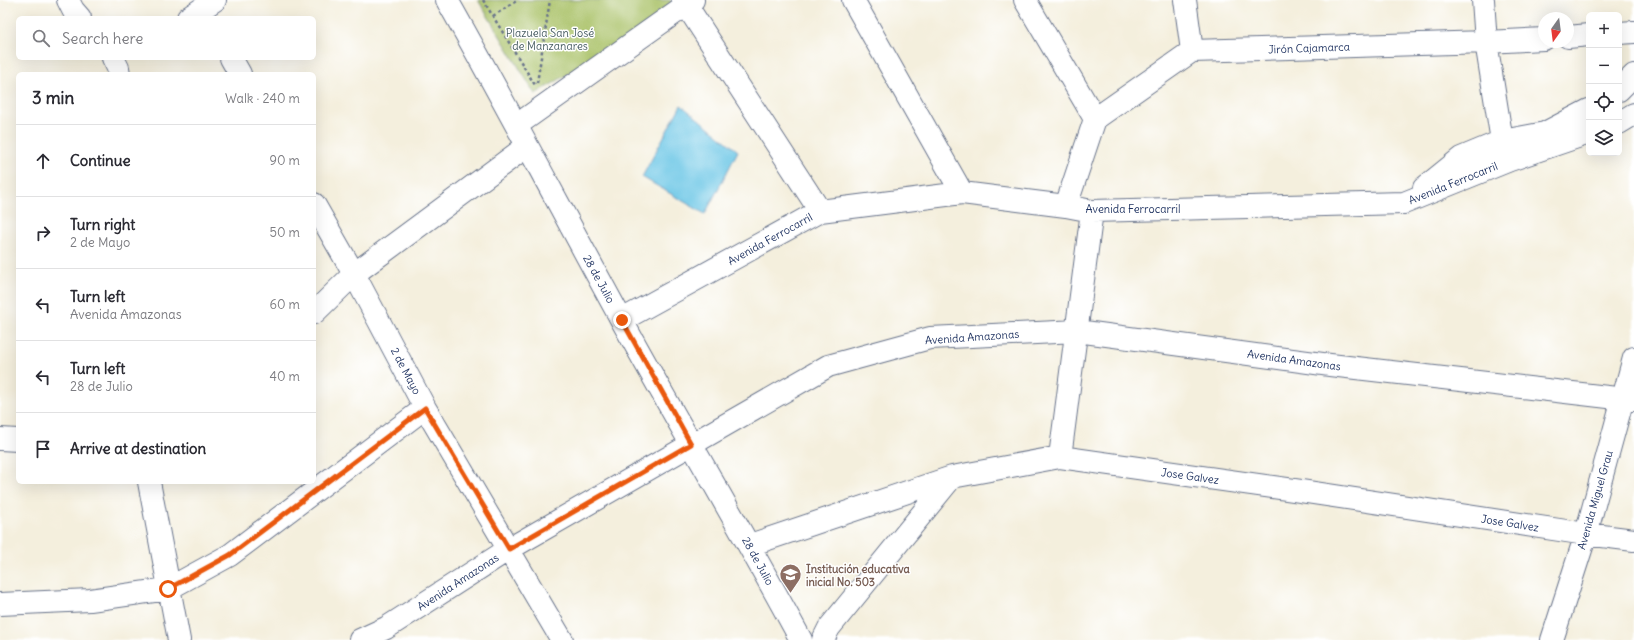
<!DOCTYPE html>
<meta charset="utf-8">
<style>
body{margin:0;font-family:Delius,sans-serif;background:#f7f7f7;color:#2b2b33}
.controls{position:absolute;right:12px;top:12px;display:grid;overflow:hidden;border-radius:6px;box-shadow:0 4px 16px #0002}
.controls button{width:36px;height:36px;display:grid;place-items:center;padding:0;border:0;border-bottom:1px solid #e1e1e2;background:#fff;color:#2b2b33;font:20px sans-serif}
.compass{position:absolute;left:1538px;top:12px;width:36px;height:36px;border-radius:50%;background:#fff;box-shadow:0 4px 16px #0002;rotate:194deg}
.stop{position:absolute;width:12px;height:12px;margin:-9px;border:3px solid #ea580c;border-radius:50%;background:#fff}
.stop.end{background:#ea580c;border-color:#fff;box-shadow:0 1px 4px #0008}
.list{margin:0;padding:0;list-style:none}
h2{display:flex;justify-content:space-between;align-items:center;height:52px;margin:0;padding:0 16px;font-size:17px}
h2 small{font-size:13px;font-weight:400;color:#7c7c81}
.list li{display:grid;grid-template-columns:26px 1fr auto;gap:12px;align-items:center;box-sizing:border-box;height:72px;padding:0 16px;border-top:1px solid #e1e1e2}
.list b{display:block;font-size:15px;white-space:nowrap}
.list p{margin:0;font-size:13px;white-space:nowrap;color:#7c7c81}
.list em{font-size:13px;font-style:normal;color:#7c7c81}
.icon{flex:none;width:22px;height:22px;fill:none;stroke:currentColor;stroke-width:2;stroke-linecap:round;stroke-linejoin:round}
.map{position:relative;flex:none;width:1634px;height:640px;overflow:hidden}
.search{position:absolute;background:#fff;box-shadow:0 4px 16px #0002;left:16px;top:16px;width:300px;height:44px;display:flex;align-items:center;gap:10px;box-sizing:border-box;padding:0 14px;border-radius:6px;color:#7c7c81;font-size:15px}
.panel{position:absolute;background:#fff;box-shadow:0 4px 16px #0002;left:16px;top:72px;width:300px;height:412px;border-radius:6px}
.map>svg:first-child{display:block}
.green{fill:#a9c166;stroke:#627862}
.water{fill:#67c5e5;stroke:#417aa2}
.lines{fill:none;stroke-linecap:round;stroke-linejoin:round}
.minor-casing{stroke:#67728a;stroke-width:24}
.path{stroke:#67728a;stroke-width:2.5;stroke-dasharray:3 3;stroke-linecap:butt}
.minor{stroke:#fff;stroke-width:22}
.route{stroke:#ea580c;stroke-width:5}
.labels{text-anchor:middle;stroke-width:3;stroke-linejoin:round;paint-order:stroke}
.park-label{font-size:11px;fill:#465b60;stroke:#fff}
.street-label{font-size:11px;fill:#1b2f5e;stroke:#fff}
.education-label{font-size:11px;font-weight:bold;fill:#785e54;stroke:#fff;text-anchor:start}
</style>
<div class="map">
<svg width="1634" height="640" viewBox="0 0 1634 640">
<rect width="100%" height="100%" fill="#fff"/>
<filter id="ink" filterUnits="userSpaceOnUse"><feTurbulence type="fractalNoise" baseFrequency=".025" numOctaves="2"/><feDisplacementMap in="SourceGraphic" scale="8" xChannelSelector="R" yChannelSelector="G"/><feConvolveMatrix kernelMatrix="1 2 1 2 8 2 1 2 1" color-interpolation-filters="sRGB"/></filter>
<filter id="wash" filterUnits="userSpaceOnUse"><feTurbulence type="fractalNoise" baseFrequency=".012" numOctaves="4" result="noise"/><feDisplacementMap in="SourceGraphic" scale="16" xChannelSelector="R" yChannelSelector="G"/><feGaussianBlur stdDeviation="0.9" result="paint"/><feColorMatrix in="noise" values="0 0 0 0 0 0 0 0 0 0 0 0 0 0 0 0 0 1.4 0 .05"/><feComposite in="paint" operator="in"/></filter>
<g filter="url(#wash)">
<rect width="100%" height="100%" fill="#f4efdd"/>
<path class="green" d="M478 0H670L676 10 535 94Z"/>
<path class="water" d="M681 105 738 151 705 214 642 177Z"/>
</g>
<g filter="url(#ink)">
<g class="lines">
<defs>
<path id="minor" d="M68 0 73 10 80 18
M447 0C507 106 563 213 621 319 680 427 743 532 801 640
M683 0 820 211
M853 0 962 193
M1025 0 1095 119 1066 206
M1185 0 1192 51
M1483 0 1486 42 1502 141
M188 18 215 0
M1619 33 1634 32
M1568 37 1589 35
M113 58 118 68 119 74
M231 58 240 74
M1619 90 1634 75
M1095 119 1192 51 1486 42 1544 39
M1619 123 1634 114
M517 125 693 0
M1424 188 1461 158 1502 141 1545 133 1589 110
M314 204 354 274 425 408 562 640
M314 313 354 274 527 146
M622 320 820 211 962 193 1066 206 1092 211 1404 203 1510 160 1589 133
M0 439 18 440
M1060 457 1092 211
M149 482 179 640
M750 545 952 477
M0 604 90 600 168 589 230 555 425 408
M360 640 386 628 509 549 828 366 930 338 1077 331 1330 365 1634 400
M823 640 829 628 952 477 1060 457 1294 490 1586 534 1634 540
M1552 640 1586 534 1634 358"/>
</defs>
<use href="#minor" class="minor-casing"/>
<path class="path" d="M483 0 535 85
M493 16 518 0
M537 83 550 0"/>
<use href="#minor" class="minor"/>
</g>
</g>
<g class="lines" filter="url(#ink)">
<path class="route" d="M168 589 230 555 425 408 509 549 691 444 622 320"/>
</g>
<defs>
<symbol id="school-pin" viewBox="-11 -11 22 30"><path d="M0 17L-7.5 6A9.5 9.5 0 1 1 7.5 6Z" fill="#8d6e63" stroke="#fff"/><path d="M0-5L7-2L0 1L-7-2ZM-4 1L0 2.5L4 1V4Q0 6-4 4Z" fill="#fff"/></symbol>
</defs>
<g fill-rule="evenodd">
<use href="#school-pin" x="778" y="562" width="25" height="34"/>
</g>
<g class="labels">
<g class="park-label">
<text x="550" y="37">Plazuela San José<tspan x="550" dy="13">de Manzanares</tspan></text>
</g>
<g class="street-label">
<text transform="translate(1309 48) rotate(-2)" y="4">Jirón Cajamarca</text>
<text transform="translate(1453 183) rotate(-22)" y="4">Avenida Ferrocarril</text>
<text x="1133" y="213">Avenida Ferrocarril</text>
<text transform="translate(770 239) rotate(-29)" y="4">Avenida Ferrocarril</text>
<text transform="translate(599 279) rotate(61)" y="4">28 de Julio</text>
<text transform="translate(972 337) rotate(-4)" y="4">Avenida Amazonas</text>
<text transform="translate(1294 360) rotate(8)" y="4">Avenida Amazonas</text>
<text transform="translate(406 371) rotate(62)" y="4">2 de Mayo</text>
<text transform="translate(1190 476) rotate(8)" y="4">Jose Galvez</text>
<text transform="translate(1595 500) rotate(-74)" y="4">Avenida Miguel Grau</text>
<text transform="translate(1510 523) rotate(9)" y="4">Jose Galvez</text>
<text transform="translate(758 561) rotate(61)" y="4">28 de Julio</text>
<text transform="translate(458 582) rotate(-33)" y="4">Avenida Amazonas</text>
</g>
<g class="education-label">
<text x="806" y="573">Institución educativa<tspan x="806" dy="13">inicial No. 503</tspan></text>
</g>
</g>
</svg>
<div class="controls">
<button>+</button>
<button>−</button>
<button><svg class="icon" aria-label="locate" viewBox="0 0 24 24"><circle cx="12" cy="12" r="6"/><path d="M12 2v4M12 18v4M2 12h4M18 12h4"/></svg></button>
<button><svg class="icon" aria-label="layers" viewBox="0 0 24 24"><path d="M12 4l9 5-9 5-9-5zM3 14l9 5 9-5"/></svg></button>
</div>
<svg class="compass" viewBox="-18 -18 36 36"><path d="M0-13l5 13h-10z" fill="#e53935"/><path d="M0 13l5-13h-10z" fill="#7c7c81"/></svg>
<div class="stop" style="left:168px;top:589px"></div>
<div class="stop end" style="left:622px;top:320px"></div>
<div class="search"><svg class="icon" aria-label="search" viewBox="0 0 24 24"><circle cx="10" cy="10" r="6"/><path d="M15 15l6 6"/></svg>Search here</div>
<section class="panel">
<h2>3 min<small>Walk · 240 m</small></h2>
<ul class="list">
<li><svg class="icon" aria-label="ahead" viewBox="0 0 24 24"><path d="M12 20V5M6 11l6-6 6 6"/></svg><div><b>Continue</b></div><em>90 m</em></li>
<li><svg class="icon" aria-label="right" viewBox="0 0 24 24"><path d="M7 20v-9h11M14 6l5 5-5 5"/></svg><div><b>Turn right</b><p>2 de Mayo</p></div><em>50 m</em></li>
<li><svg class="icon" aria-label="left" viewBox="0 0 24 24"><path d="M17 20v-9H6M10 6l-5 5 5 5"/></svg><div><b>Turn left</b><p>Avenida Amazonas</p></div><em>60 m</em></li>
<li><svg class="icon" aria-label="left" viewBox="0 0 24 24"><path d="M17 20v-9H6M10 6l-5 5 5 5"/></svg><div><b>Turn left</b><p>28 de Julio</p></div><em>40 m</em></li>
<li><svg class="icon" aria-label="arrive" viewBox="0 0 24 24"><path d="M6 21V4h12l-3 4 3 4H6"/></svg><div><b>Arrive at destination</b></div></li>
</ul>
</section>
</div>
